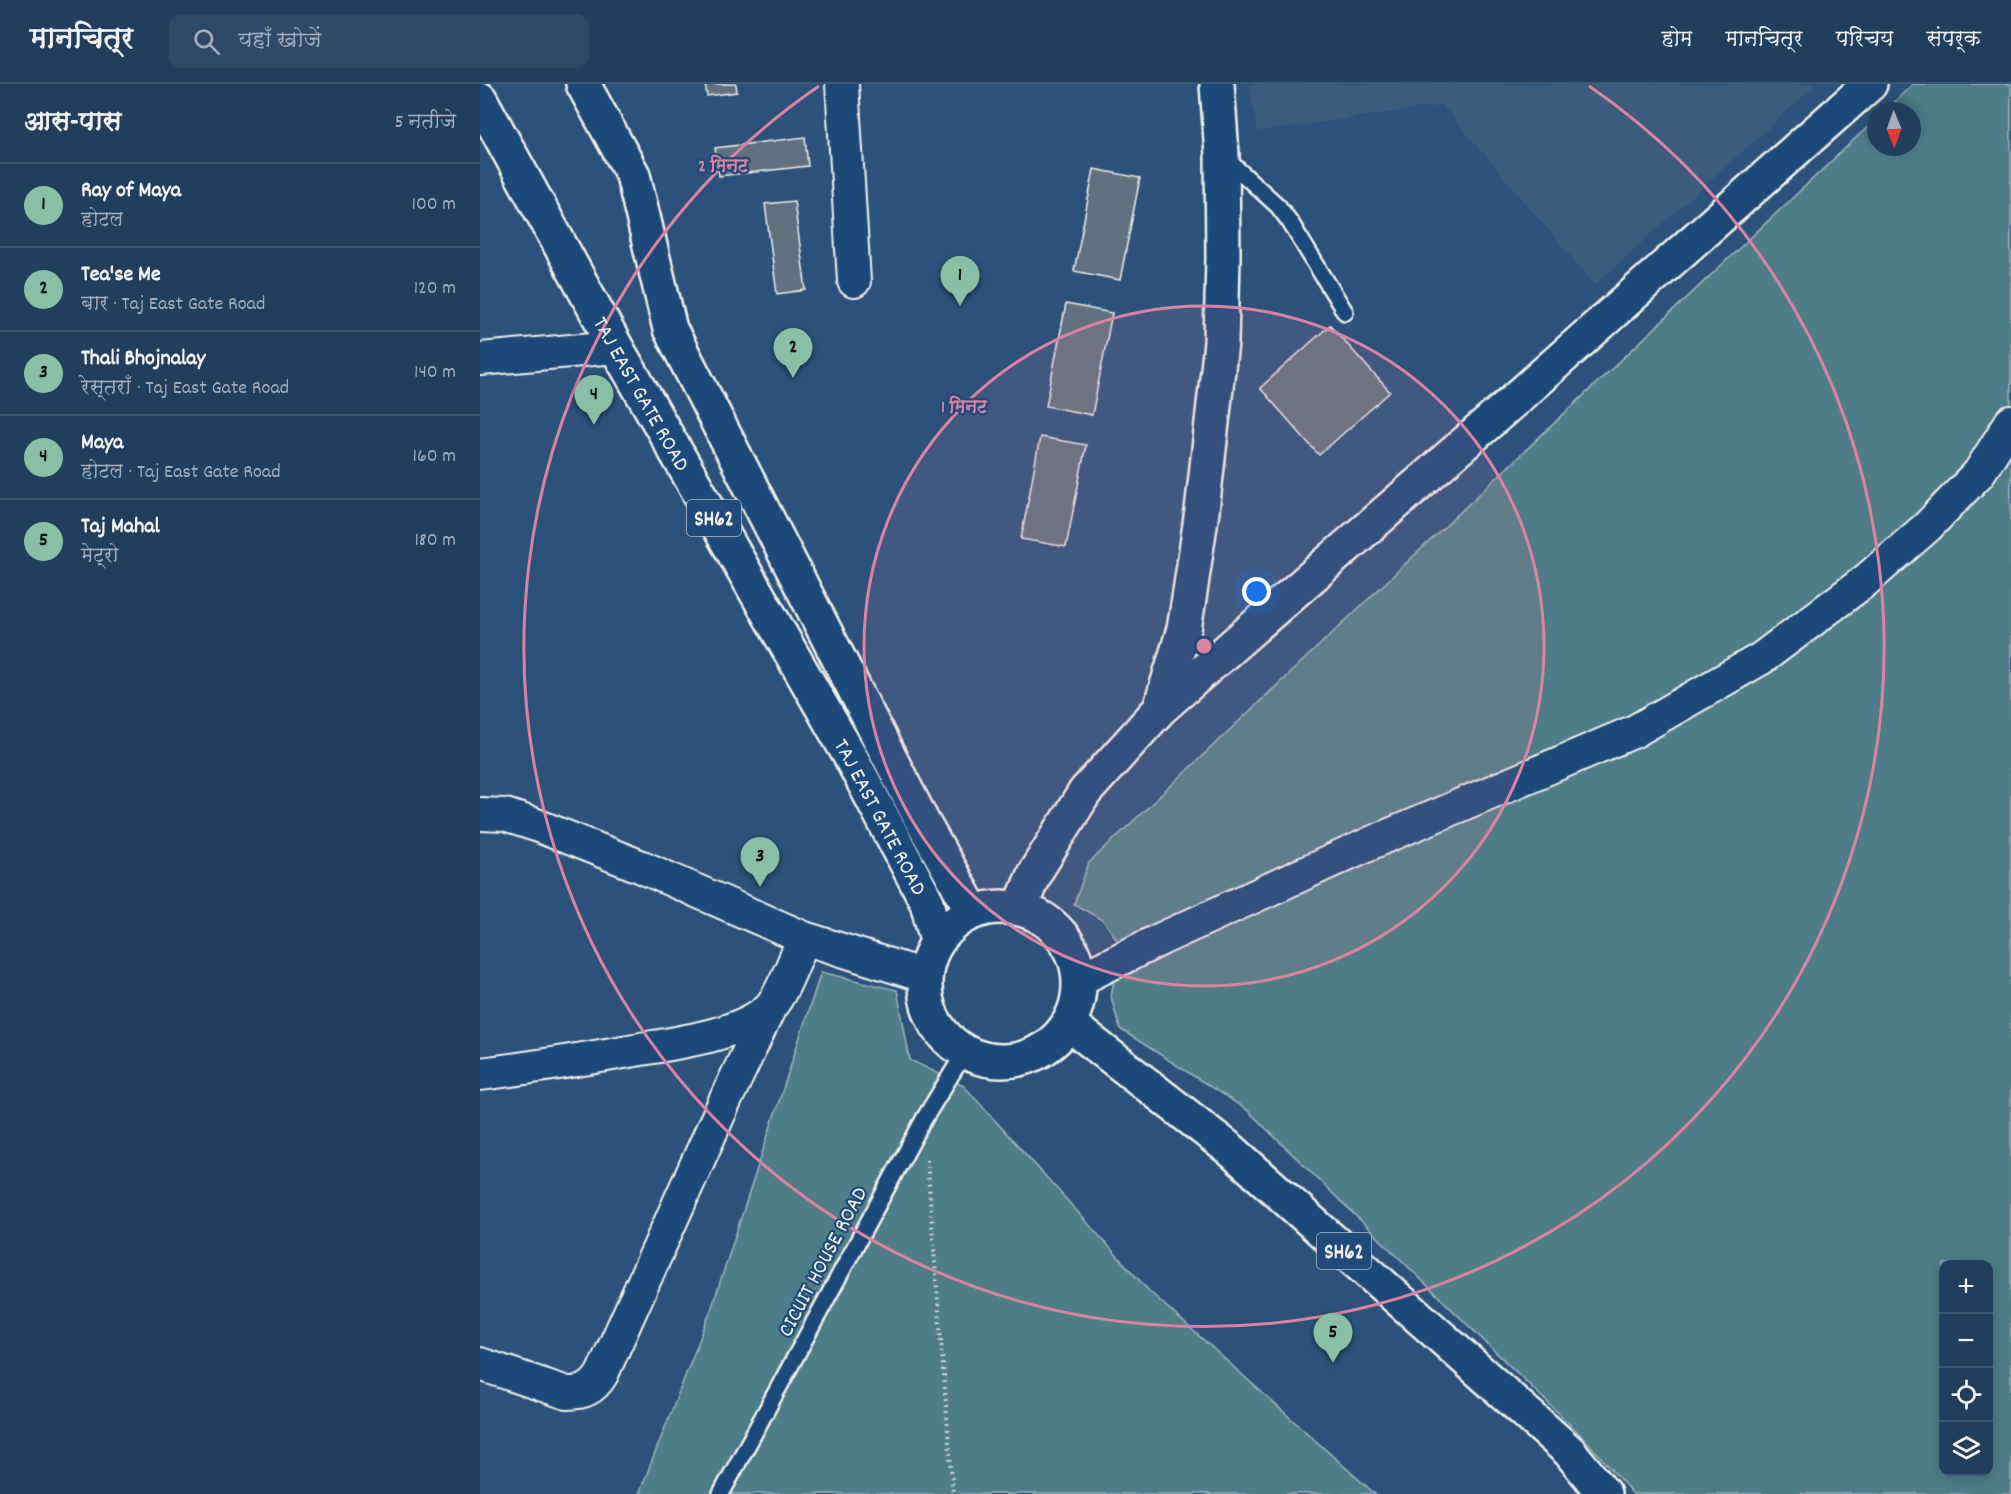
<!DOCTYPE html>
<html lang="hi">
<meta charset="utf-8">
<style>
body{margin:0;font-family:Dekko,"Playpen Sans Deva",sans-serif;background:#2d4965;color:#f1f3f6}
.controls{position:absolute;right:18px;bottom:18px;display:grid;overflow:hidden;border-radius:12px;box-shadow:0 3px 15px #0003}
.controls button{width:54px;height:54px;display:grid;place-items:center;padding:0;border:0;border-bottom:2px solid #3e5772;background:#213e5c;color:#f1f3f6;font:30px sans-serif}
.compass{position:absolute;left:1387px;top:18px;width:54px;height:54px;border-radius:50%;background:#213e5c;box-shadow:0 3px 15px #0003;rotate:179deg}
.you{position:absolute;left:777px;top:508px;width:21px;height:21px;margin:-15px;border:4px solid #fff;border-radius:50%;background:#1a73e8;box-shadow:0 0 0 9px #1a73e833}
.badge{display:grid;place-items:center;width:39px;height:39px;border-radius:50%;background:#8abfa5;color:#111;font-size:20px;font-weight:700}
.pin{position:absolute;translate:-50% -50px;filter:drop-shadow(0 2px 3px #0008)}
.pin::after{content:'';position:absolute;top:32px;width:21px;height:18px;background:inherit;clip-path:polygon(0 0,100% 0,50% 100%)}
.list{margin:0;padding:0;list-style:none}
h2{display:flex;justify-content:space-between;align-items:center;height:78px;margin:0;padding:0 24px;font-size:26px}
h2 small{font-size:20px;font-weight:400;color:#a2aebb}
.list li{display:grid;grid-template-columns:39px 1fr auto;gap:18px;align-items:center;box-sizing:border-box;height:84px;padding:0 24px;border-top:2px solid #3e5772}
.list b{display:block;font-size:22px;white-space:nowrap}
.list p{margin:0;font-size:20px;white-space:nowrap;color:#a2aebb}
.list em{font-size:20px;font-style:normal;color:#a2aebb}
.icon{flex:none;width:33px;height:33px;fill:none;stroke:currentColor;stroke-width:2;stroke-linecap:round;stroke-linejoin:round}
.map{position:relative;flex:none;width:1531px;height:1410px;overflow:hidden}
header{display:flex;align-items:center;gap:36px;box-sizing:border-box;height:84px;padding:0 30px;background:#213e5c;border-bottom:2px solid #3e5772}
header strong{font-size:28px}
nav{display:flex;gap:33px;margin-inline-start:auto;font-size:21px}
.search{width:420px;height:54px;background:#2d4965;display:flex;align-items:center;gap:15px;box-sizing:border-box;padding:0 21px;border-radius:12px;color:#a2aebb;font-size:22px}
main{display:flex}
aside{flex:1;background:#213e5c}
.map>svg:first-child{display:block}
.built{fill:#3b5b7c}
.green{fill:#4f7d87;stroke:#a2b7b8;stroke-width:1.5;fill-rule:evenodd}
.building{fill:#5e717f;stroke:#f4f1e8;stroke-width:1.5}
.lines{fill:none;stroke-linecap:round;stroke-linejoin:round}
.service-casing{stroke:#f4f1e8;stroke-width:20}
.minor-casing{stroke:#f4f1e8;stroke-width:36}
.tertiary-casing{stroke:#f4f1e8;stroke-width:38}
.primary-casing{stroke:#f4f1e8;stroke-width:38}
.path{stroke:#f4f1e8;stroke-width:4;stroke-dasharray:1.5 4.5;stroke-linecap:butt}
.service{stroke:#1f4a7a;stroke-width:15}
.minor{stroke:#1f4a7a;stroke-width:32}
.tertiary{stroke:#1f4a7a;stroke-width:33}
.primary{stroke:#1f4a7a;stroke-width:33}
.ring{fill:none;stroke:#db84a2;stroke-width:3}
.labels{text-anchor:middle;stroke-width:4.5;stroke-linejoin:round;paint-order:stroke}
.shield{fill:#1f4a7a;stroke:#b4bfc7;stroke-width:1.5}
.shield-label{font-size:21px;font-weight:bold;fill:#f4f1e8}
.street-label{font-size:22px;fill:#f4f1e8;stroke:#1f4a7a}
.centre{fill:#db84a2;stroke:#1f4a7a;stroke-width:3}
.ring-label{font-size:18px;text-anchor:middle;font-weight:bold;fill:#db84a2;stroke:#1f4a7a;stroke-width:4.5;stroke-linejoin:round;paint-order:stroke}
</style>
<header>
<strong>मानचित्र</strong>
<div class="search"><svg class="icon" aria-label="search" viewBox="0 0 24 24"><circle cx="10" cy="10" r="6"/><path d="M15 15l6 6"/></svg>यहाँ खोजें</div>
<nav><a>होम</a><a>मानचित्र</a><a>परिचय</a><a>संपर्क</a></nav>
</header>
<main>
<aside>
<h2>आस-पास<small>5 नतीजे</small></h2>
<ul class="list">
<li><span class="badge">1</span><div><b>Ray of Maya</b><p>होटल</p></div><em>100 m</em></li>
<li><span class="badge">2</span><div><b>Tea'se Me</b><p>बार · Taj East Gate Road</p></div><em>120 m</em></li>
<li><span class="badge">3</span><div><b>Thali Bhojnalay</b><p>रेस्तराँ · Taj East Gate Road</p></div><em>140 m</em></li>
<li><span class="badge">4</span><div><b>Maya</b><p>होटल · Taj East Gate Road</p></div><em>160 m</em></li>
<li><span class="badge">5</span><div><b>Taj Mahal</b><p>मेट्रो</p></div><em>180 m</em></li>
</ul>
</aside>
<div class="map">
<svg width="1531" height="1410" viewBox="0 0 1531 1410">
<rect width="100%" height="100%" fill="#2c527b"/>
<filter id="ink" filterUnits="userSpaceOnUse"><feTurbulence type="fractalNoise" baseFrequency=".0167" numOctaves="2"/><feDisplacementMap in="SourceGraphic" scale="12" xChannelSelector="R" yChannelSelector="G"/><feConvolveMatrix kernelMatrix="1 2 1 2 8 2 1 2 1" color-interpolation-filters="sRGB"/></filter>
<g filter="url(#ink)">
<path class="built" d="M769 0H1337L1115 201 962 21 777 48Z"/>
<path class="green" d="M1433 0H1531V1410H1153L1104 1354 767 1026 640 945 631 913 640 860 624 837 594 820 609 779 1396 35V63H1432V27H1405ZM1464 1180H1508V1388H1464Z
M341 888 417 906 430 976 484 1002 669 1207 895 1410H159L231 1226Z"/>
<path class="building" d="M225 0H256L257 8 227 12Z
M325 53 328 82 239 92 235 64Z
M614 85 660 94 640 196 594 187Z
M314 117 326 206 297 210 285 120Z
M586 220 632 229 612 331 566 322Z
M850 241 910 308 839 371 780 304Z
M560 353 606 361 586 463 541 455Z"/>
<g class="lines">
<defs>
<path id="service" d="M744 73 798 122 810 138 865 228
M241 1410 444 1035 485 968"/>
<path id="minor" d="M362 0 374 197
M0 275 136 263
M0 730 25 731 56 741 162 783 324 854 444 892
M600 895 681 855 891 759 1155 647 1282 574 1385 497 1447 443 1499 389 1531 338
M0 990C50 984 99 976 149 967 188 960 262 952 290 923 303 909 316 872 324 854
M0 1280 87 1309C104 1309 113 1305 122 1290L245 1017 290 923"/>
<path id="tertiary" d="M680 625 704 545 709 515 722 427 741 259 743 173 742 71 737 0
M540 824 554 790 605 708 680 625 1031 319 1390 0"/>
<g id="primary">
<path d="M103 0 153 91 190 245 442 737 493 828"/>
<path id="s1" d="M0 15 136 263 370 672 447 818 457 856"/>
<circle cx="522" cy="900" r="77"/>
<path d="M589 940 751 1066 1089 1367 1124 1410"/>
</g>
</defs>
<use href="#service" class="service-casing"/>
<use href="#minor" class="minor-casing"/>
<use href="#tertiary" class="tertiary-casing"/>
<use href="#primary" class="primary-casing"/>
<path class="path" d="M447 1076 473 1410"/>
<use href="#service" class="service"/>
<use href="#minor" class="minor"/>
<use href="#tertiary" class="tertiary"/>
<use href="#primary" class="primary"/>
</g>
</g>
<circle cx="724" cy="562" r="340" fill="#db84a2" fill-opacity=".12"/>
<g class="ring">
<circle cx="724" cy="562" r="340"/>
<path d="M1109 2A680 680 0 1 1 339 2"/>
</g>
<g class="labels">
<g class="shield">
<rect x="207" y="416" width="54" height="36" rx="4.5"/>
<rect x="837" y="1149" width="54" height="36" rx="4.5"/>
</g>
<g class="shield-label">
<text x="234" y="441">SH62</text>
<text x="864" y="1174">SH62</text>
</g>
<g class="street-label">
<text dy="8" stroke="none"><textPath href="#s1" startOffset="336">TAJ EAST GATE ROAD</textPath></text>
<text dy="8" stroke="none"><textPath href="#s1" startOffset="822">TAJ EAST GATE ROAD</textPath></text>
<text transform="translate(341 1177) rotate(-62)" y="8">CICUIT HOUSE ROAD</text>
</g>
</g>
<circle cx="724" cy="562" r="9" class="centre"/>
<g class="ring-label">
<text x="243" y="87">2 मिनट</text>
<text x="484" y="328">1 मिनट</text>
</g>
</svg>
<div class="controls">
<button>+</button>
<button>−</button>
<button><svg class="icon" aria-label="locate" viewBox="0 0 24 24"><circle cx="12" cy="12" r="6"/><path d="M12 2v4M12 18v4M2 12h4M18 12h4"/></svg></button>
<button><svg class="icon" aria-label="layers" viewBox="0 0 24 24"><path d="M12 4l9 5-9 5-9-5zM3 14l9 5 9-5"/></svg></button>
</div>
<svg class="compass" viewBox="-18 -18 36 36"><path d="M0-13l5 13h-10z" fill="#e53935"/><path d="M0 13l5-13h-10z" fill="#a2aebb"/></svg>
<div class="you"></div>
<div class="pin badge" style="left:480px;top:222px">1</div>
<div class="pin badge" style="left:313px;top:294px">2</div>
<div class="pin badge" style="left:280px;top:803px">3</div>
<div class="pin badge" style="left:114px;top:341px">4</div>
<div class="pin badge" style="left:853px;top:1279px">5</div>
</div>
</main>
